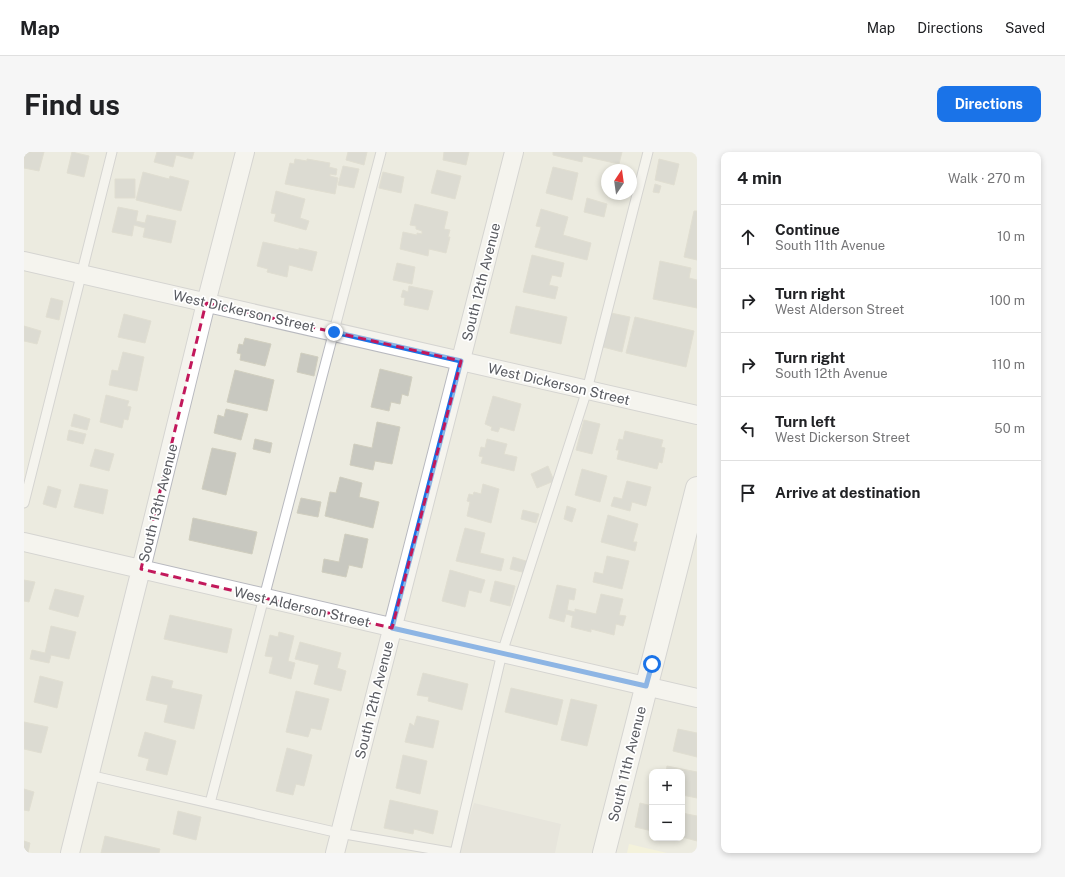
<!DOCTYPE html>
<meta charset="utf-8">
<style>
body{margin:0;font-family:"Public Sans",sans-serif;background:#f6f6f6;color:#202124}
.controls{position:absolute;right:12px;bottom:12px;display:grid;overflow:hidden;border-radius:8px;box-shadow:0 2px 6px #0003}
.controls button{width:36px;height:36px;display:grid;place-items:center;padding:0;border:0;border-bottom:1px solid #e0e0e0;background:#fff;color:#202124;font:20px sans-serif}
.compass{position:absolute;left:577px;top:12px;width:36px;height:36px;border-radius:50%;background:#fff;box-shadow:0 2px 6px #0003;rotate:13deg}
.stop{position:absolute;width:12px;height:12px;margin:-9px;border:3px solid #1a73e8;border-radius:50%;background:#fff}
.stop.end{background:#1a73e8;border-color:#fff;box-shadow:0 1px 4px #0008}
.list{margin:0;padding:0;list-style:none}
h2{display:flex;justify-content:space-between;align-items:center;height:52px;margin:0;padding:0 16px;font-size:17px}
h2 small{font-size:13px;font-weight:400;color:#757577}
.list li{display:grid;grid-template-columns:26px 1fr auto;gap:12px;align-items:center;box-sizing:border-box;height:64px;padding:0 16px;border-top:1px solid #e0e0e0}
.list b{display:block;font-size:15px;white-space:nowrap}
.list p{margin:0;font-size:13px;white-space:nowrap;color:#757577}
.list em{font-size:13px;font-style:normal;color:#757577}
.icon{flex:none;width:22px;height:22px;fill:none;stroke:currentColor;stroke-width:2;stroke-linecap:round;stroke-linejoin:round}
.map{position:relative;flex:none;width:673px;height:701px;overflow:hidden;border-radius:8px}
header{display:flex;align-items:center;gap:24px;box-sizing:border-box;height:56px;padding:0 20px;background:#fff;border-bottom:1px solid #e0e0e0}
header strong{font-size:19px}
nav{display:flex;gap:22px;margin-inline-start:auto;font-size:14px}
.intro{display:flex;align-items:center;justify-content:space-between;box-sizing:border-box;height:96px;padding:0 24px}
h1{margin:0;font-size:28px}
.button{padding:10px 18px;border-radius:8px;background:#1a73e8;color:#fff;font-size:14px;font-weight:700}
main{display:flex;gap:24px;padding:0 24px}
aside{flex:1;background:#fff;border-radius:8px;box-shadow:0 2px 6px #0003}
.map>svg:first-child{display:block}
.commercial{fill:#fcfad5}
.industrial{fill:#dfded8}
.building{fill:#c8c8c0;stroke:#d0cebf}
.lines{fill:none;stroke-linecap:round;stroke-linejoin:round}
.service-casing{stroke:#b8b9bf;stroke-width:11}
.minor-casing{stroke:#b8b9bf;stroke-width:20}
.tertiary-casing{stroke:#b8b9bf;stroke-width:24}
.service{stroke:#fff;stroke-width:9}
.minor{stroke:#fff;stroke-width:18}
.tertiary{stroke:#fff;stroke-width:22}
.route{stroke:#1a73e8;stroke-width:5}
.marked{fill:none;stroke:#c2185b;stroke-width:3;stroke-dasharray:8 5;stroke-linejoin:round}
.labels{text-anchor:middle;stroke-width:3.5;stroke-linejoin:round;paint-order:stroke}
.street-label{font-size:14px;fill:#595b61;stroke:#fff}
</style>
<header>
<strong>Map</strong>
<nav><a>Map</a><a>Directions</a><a>Saved</a></nav>
</header>
<div class="intro"><h1>Find us</h1><a class="button">Directions</a></div>
<main>
<div class="map">
<svg width="673" height="701" viewBox="0 0 673 701">
<rect width="100%" height="100%" fill="#ecebe0"/>
<path class="commercial" d="M605 692 643 701H603Z"/>
<path class="industrial" d="M450 651 537 672 531 701H434Z"/>
<path class="building" d="M0 0H20L15 19 0 16Z
M48 0 65 4 60 25 43 21Z
M133 0H170L168 7 152 3 149 15 130 10Z
M324 0H343L340 13 322 8Z
M420 0H445L442 13 419 8Z
M529 0H598L595 12 559 4 558 10 529 3Z
M271 7 283 9V7L306 11 305 15 313 17 312 23 306 22V24L314 26 311 42 261 32 266 11 270 12Z
M635 7 655 12 650 33 631 28Z
M319 14 335 17 330 36 314 33Z
M529 15 554 21 548 48 522 41Z
M413 18 437 24 431 47 407 41Z
M119 20 145 27 146 24 165 29 157 59 112 48Z
M359 20 380 25 377 41 355 36Z
M91 27H111V46H91Z
M631 32 637 34 635 41 629 40Z
M252 39 281 47 276 66 285 69 282 78 250 69 252 62 247 61Z
M563 46 583 52 580 65 560 60Z
M391 52 424 60 420 77 426 78 424 85H426L422 101 405 97 404 104 376 97 379 80 393 83V81L398 82V79L392 77V74L386 73Z
M94 55 114 59 112 69 121 71 123 63 152 69 147 91 119 85 121 76 110 73 108 84 88 80Z
M517 57 544 65 539 83 567 91 563 108 511 95 517 75 512 74Z
M670 59H673V108L660 105Z
M239 90 275 98V96L293 100 288 119 265 113 263 125 243 120 244 117 233 114Z
M508 103 540 111 537 125 528 123 525 133 534 135 531 147 499 140Z
M636 109 667 116 665 126 673 128V156L629 147Z
M373 111 391 115 388 132 369 128Z
M385 134 409 139 404 158 380 153 381 146 377 145 379 138 384 140Z
M27 146 39 149 35 168 22 165Z
M492 154 543 165 537 192 486 181Z
M587 161 606 165 598 200 579 195Z
M100 162 127 169 121 191 94 185Z
M611 165 670 179 662 215 602 201Z
M0 174 17 179 13 192 0 189Z
M221 186 247 192 241 214 216 208 217 202 213 201 215 192 219 193Z
M99 200 120 205 113 239 85 233 88 218 94 219Z
M277 201 294 205 290 224 273 220Z
M356 217 388 225 384 244 378 242 376 252 367 250 365 259 347 255Z
M211 218 250 228 243 259 203 250Z
M82 243 105 249 103 254 107 255 104 268 100 267 98 276 76 270Z
M469 244 497 252 490 279 476 275 474 280 467 278 468 275 461 272Z
M202 257 224 262 217 288 190 281 194 263 200 265Z
M50 262 66 267 63 278 47 274Z
M560 268 576 272 568 302 552 298Z
M353 270 376 275 368 312 351 309 349 318 326 313 330 292 348 296Z
M45 278 62 282 59 292 43 288Z
M601 279 639 288 637 295 641 296 638 311 635 310 633 317 593 307 595 298H592L595 287 599 288Z
M231 287 248 291 246 301 229 297Z
M463 287 483 292 480 302 493 305 490 319 457 311 459 305 455 304 457 295 461 296Z
M188 296 212 301 202 343 178 337Z
M71 297 90 302 85 319 66 314Z
M524 314 530 329 513 336 507 322Z
M558 317 583 324 576 350 551 343Z
M316 325 338 331 335 345 355 350 349 376 301 364 306 340 312 341Z
M603 329 627 335 622 354 608 350 606 359 587 354 590 345 598 347Z
M56 332 84 338 79 362 50 355Z
M459 332 475 337 467 371 443 364 446 350 443 349 445 342 449 343 450 340 457 342Z
M24 334 37 338 32 356 19 352Z
M277 346 297 350 294 365 273 361Z
M543 354 552 357 548 370 540 367Z
M499 358 515 362 512 371 497 367Z
M584 363 614 372 609 390H613L611 399 577 390Z
M169 366 233 380 228 402 165 388Z
M441 376 461 381 456 401 480 407 477 419 432 409Z
M321 382 344 387 338 416 325 413 322 425 298 420 300 407 315 410Z
M583 404 605 409 598 437 569 430 571 420 579 422Z
M489 405 505 410 502 421 486 417Z
M426 418 461 428 457 441 445 438 441 455 418 449Z
M0 428 11 430 5 450 0 449Z
M471 429 491 434 486 454 466 449Z
M533 433 552 437 550 448 545 447 543 458 551 460V457L572 462 577 442 599 447 595 463 602 464 599 474 592 472 590 483 567 477V480L547 475 549 464 542 462 540 470 525 466Z
M31 437 60 444 54 465 25 457Z
M146 463 208 477 203 501 140 487Z
M27 474 52 480 45 507 27 503 25 511 6 507 8 498 21 501Z
M255 480 270 484 264 509 271 511 267 527 245 521 249 505 241 504 246 483 254 485Z
M276 490 317 501 313 516 322 519 317 539 290 532 295 513 271 507Z
M399 521 444 532 438 558 404 549 405 545 393 543Z
M16 524 39 530 33 556 10 550Z
M128 524 149 529 147 536 178 543 170 577 140 570 144 553 122 548Z
M487 536 539 548 533 573 481 560Z
M272 539 305 547 297 578 287 576 284 585 262 580Z
M547 547 573 553 563 594 537 588Z
M393 564 415 569 409 596 381 590 386 571 390 574Z
M0 570 24 575 17 601 0 597Z
M654 577 673 581V605L649 599Z
M121 580 152 589 143 623 122 618 125 607 114 604Z
M263 596 288 603 280 634 272 632 269 643 252 639Z
M379 603 403 609 396 642 372 636Z
M643 614 673 620V646L658 643V620H642Z
M0 637 10 640 5 659 0 658Z
M366 648 414 659 409 682 390 677 389 682 360 676Z
M616 651 628 654V679L611 675Z
M154 659 177 665 172 688 149 682Z
M658 661 673 664V689L658 685Z
M81 684 136 697 135 701H77Z
M0 689 6 691 4 701H0Z"/>
<g class="lines">
<defs>
<path id="service" d="M0 351 88 0
M65 623 315 681 431 701 478 501 563 238 624 0
M186 651 357 0"/>
<path id="minor" d="M0 109 673 263
M0 390 673 546
M46 701 117 417 182 151 221 0
M311 701 490 0"/>
<path id="tertiary" d="M580 701 673 336"/>
</defs>
<use href="#service" class="service-casing"/>
<use href="#minor" class="minor-casing"/>
<use href="#tertiary" class="tertiary-casing"/>
<use href="#service" class="service"/>
<use href="#minor" class="minor"/>
<use href="#tertiary" class="tertiary"/>
</g>
<g class="lines">
<path class="route" d="M310 180 437 209 368 476 622 534 628 512"/>
</g>
<path d="M0 0H673V701H0ZM182 151 437 209 368 476 117 417Z" fill="#ecebe0" fill-opacity=".55" fill-rule="evenodd"/>
<path class="marked" d="M182 151 437 209 368 476 117 417Z"/>
<g class="labels">
<g class="street-label">
<text transform="translate(457 130) rotate(-76)" y="5">South 12th Avenue</text>
<text transform="translate(220 159) rotate(13)" y="5">West Dickerson Street</text>
<text transform="translate(535 232) rotate(13)" y="5">West Dickerson Street</text>
<text transform="translate(134 351) rotate(-76)" y="5">South 13th Avenue</text>
<text transform="translate(278 455) rotate(13)" y="5">West Alderson Street</text>
<text transform="translate(350 548) rotate(-76)" y="5">South 12th Avenue</text>
<text transform="translate(603 612) rotate(-76)" y="5">South 11th Avenue</text>
</g>
</g>
</svg>
<div class="controls">
<button>+</button>
<button>−</button>
</div>
<svg class="compass" viewBox="-18 -18 36 36"><path d="M0-13l5 13h-10z" fill="#e53935"/><path d="M0 13l5-13h-10z" fill="#757577"/></svg>
<div class="stop" style="left:628px;top:512px"></div>
<div class="stop end" style="left:310px;top:180px"></div>
</div>
<aside>
<h2>4 min<small>Walk · 270 m</small></h2>
<ul class="list">
<li><svg class="icon" aria-label="ahead" viewBox="0 0 24 24"><path d="M12 20V5M6 11l6-6 6 6"/></svg><div><b>Continue</b><p>South 11th Avenue</p></div><em>10 m</em></li>
<li><svg class="icon" aria-label="right" viewBox="0 0 24 24"><path d="M7 20v-9h11M14 6l5 5-5 5"/></svg><div><b>Turn right</b><p>West Alderson Street</p></div><em>100 m</em></li>
<li><svg class="icon" aria-label="right" viewBox="0 0 24 24"><path d="M7 20v-9h11M14 6l5 5-5 5"/></svg><div><b>Turn right</b><p>South 12th Avenue</p></div><em>110 m</em></li>
<li><svg class="icon" aria-label="left" viewBox="0 0 24 24"><path d="M17 20v-9H6M10 6l-5 5 5 5"/></svg><div><b>Turn left</b><p>West Dickerson Street</p></div><em>50 m</em></li>
<li><svg class="icon" aria-label="arrive" viewBox="0 0 24 24"><path d="M6 21V4h12l-3 4 3 4H6"/></svg><div><b>Arrive at destination</b></div></li>
</ul>
</aside>
</main>
